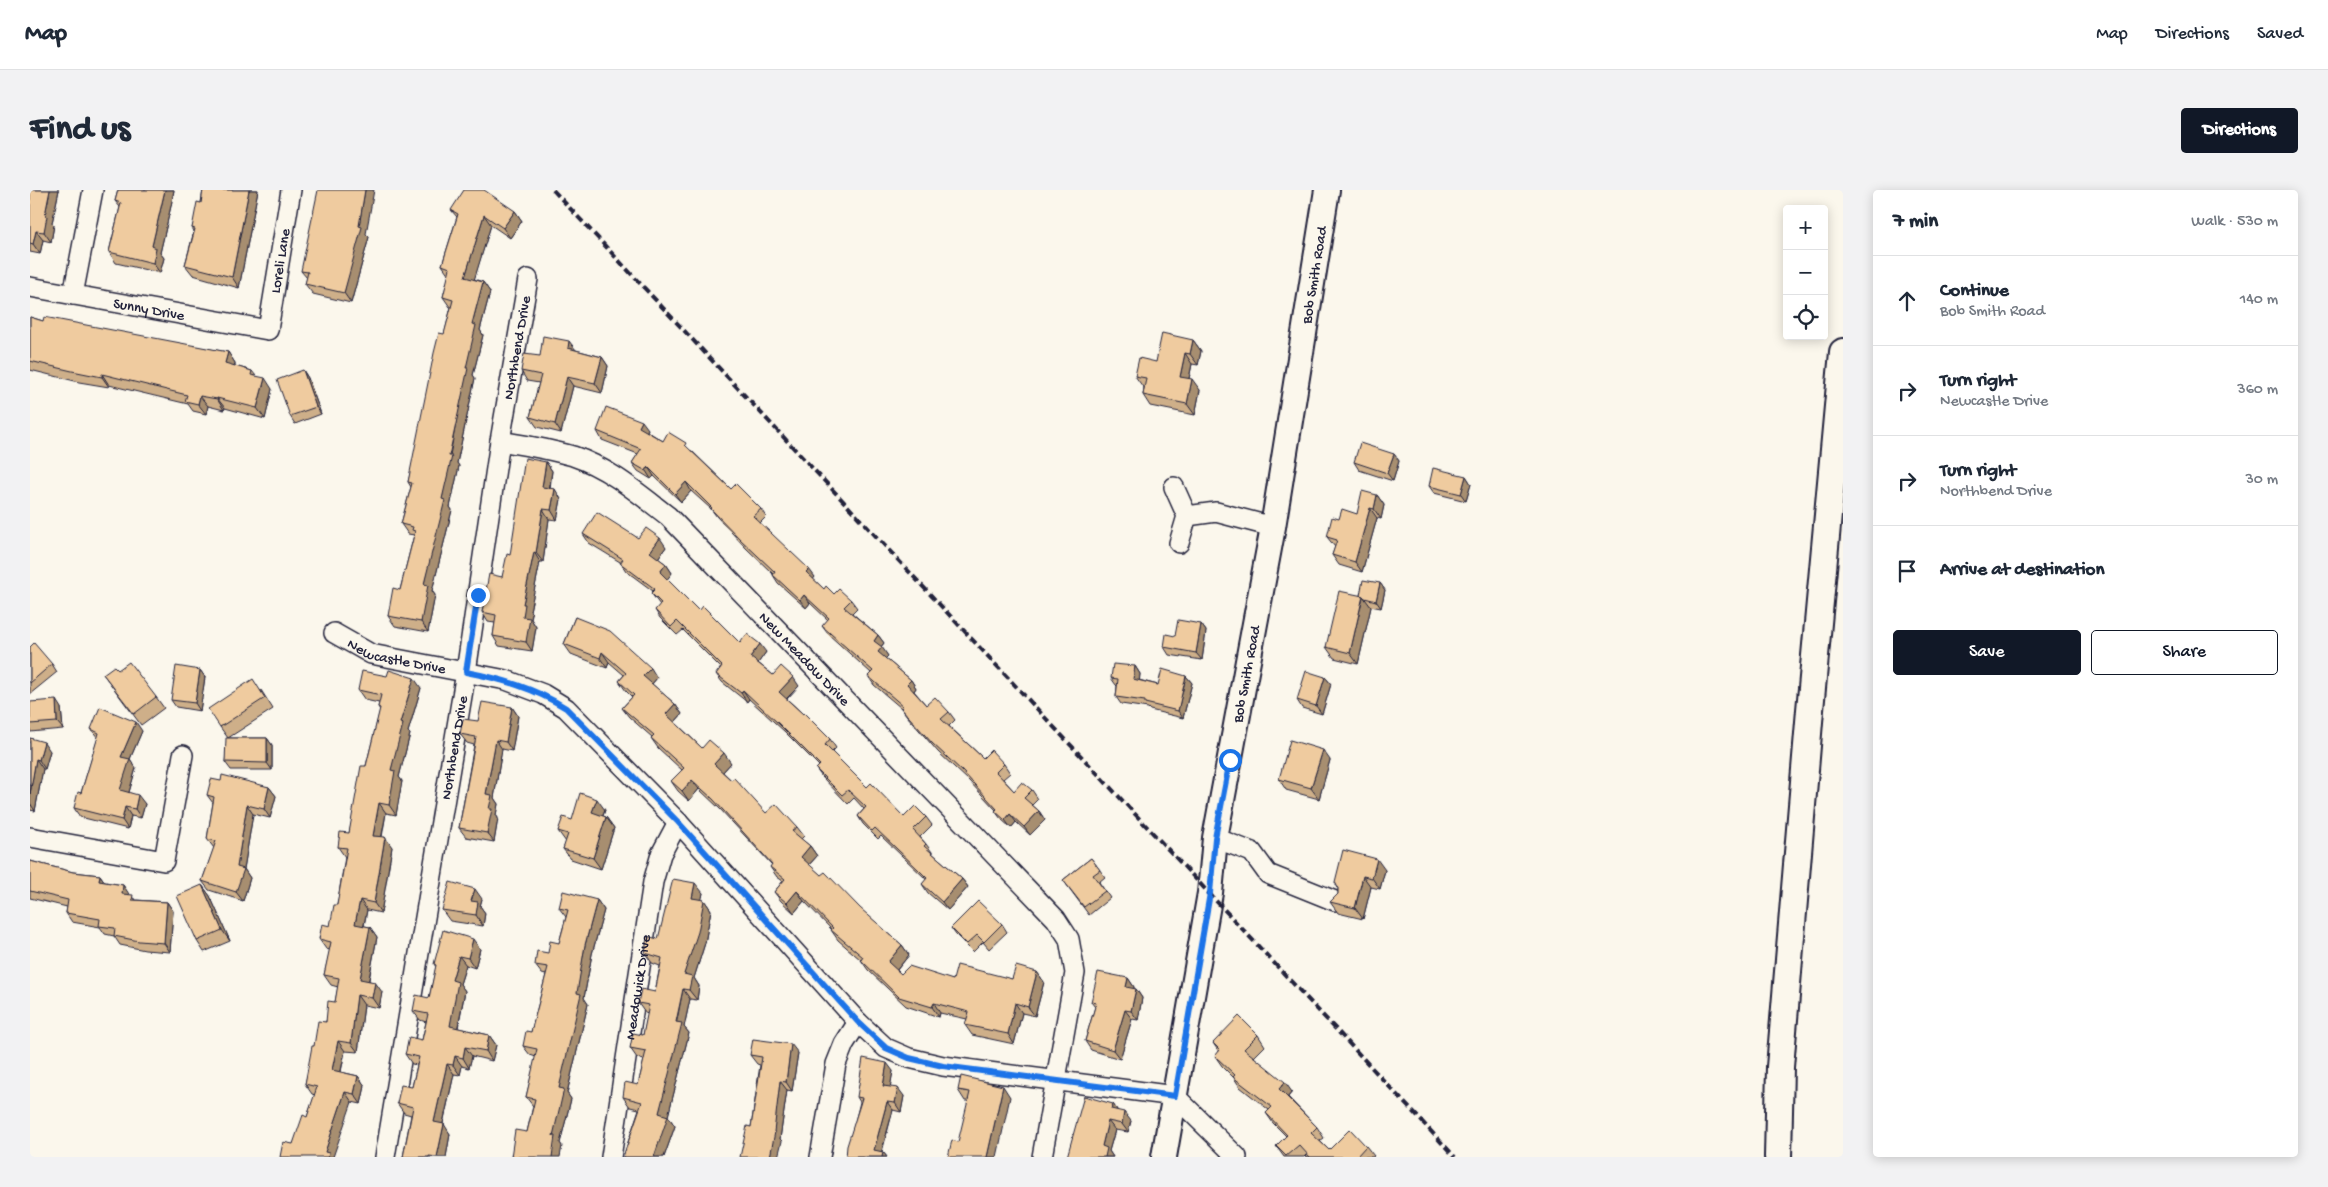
<!DOCTYPE html>
<meta charset="utf-8">
<style>
body{margin:0;font-family:"Gochi Hand",sans-serif;background:#f2f2f3;color:#1f2937}
.controls{position:absolute;right:15px;top:15px;display:grid;overflow:hidden;border-radius:5px;box-shadow:0 2px 12px #0003}
.controls button{width:45px;height:45px;display:grid;place-items:center;padding:0;border:0;border-bottom:1px solid #e0e1e3;background:#fff;color:#1f2937;font:25px sans-serif}
.stop{position:absolute;width:15px;height:15px;margin:-11px;border:4px solid #1a73e8;border-radius:50%;background:#fff}
.stop.end{background:#1a73e8;border-color:#fff;box-shadow:0 1px 5px #0008}
.list{margin:0;padding:0;list-style:none}
h2{display:flex;justify-content:space-between;align-items:center;height:65px;margin:0;padding:0 20px;font-size:21px}
h2 small{font-size:16px;font-weight:400;color:#747a83}
.list li{display:grid;grid-template-columns:32px 1fr auto;gap:15px;align-items:center;box-sizing:border-box;height:90px;padding:0 20px;border-top:1px solid #e0e1e3}
.list b{display:block;font-size:19px;white-space:nowrap}
.list p{margin:0;font-size:16px;white-space:nowrap;color:#747a83}
.list em{font-size:16px;font-style:normal;color:#747a83}
.actions{display:flex;gap:10px;padding:15px 20px}
.actions a{flex:1;padding:11px 0;border:1px solid #111827;border-radius:5px;text-align:center;font-size:18px;color:#111827}
.actions .main{background:#111827;color:#fff}
.icon{flex:none;width:28px;height:28px;fill:none;stroke:currentColor;stroke-width:2;stroke-linecap:round;stroke-linejoin:round}
.map{position:relative;flex:none;width:1813px;height:967px;overflow:hidden;border-radius:5px}
header{display:flex;align-items:center;gap:30px;box-sizing:border-box;height:70px;padding:0 25px;background:#fff;border-bottom:1px solid #e0e1e3}
header strong{font-size:24px}
nav{display:flex;gap:28px;margin-inline-start:auto;font-size:18px}
.intro{display:flex;align-items:center;justify-content:space-between;box-sizing:border-box;height:120px;padding:0 30px}
h1{margin:0;font-size:35px}
.button{padding:12px 22px;border-radius:5px;background:#111827;color:#fff;font-size:18px;font-weight:700}
main{display:flex;gap:30px;padding:0 30px}
aside{flex:1;background:#fff;border-radius:5px;box-shadow:0 2px 12px #0003}
.map>svg:first-child{display:block}
.lines{fill:none;stroke-linecap:round;stroke-linejoin:round}
.minor-casing{stroke:#22223b;stroke-width:22}
.tertiary-casing{stroke:#22223b;stroke-width:28}
.secondary-casing{stroke:#22223b;stroke-width:30}
.minor{stroke:#fbf7ec;stroke-width:19}
.tertiary{stroke:#fbf7ec;stroke-width:24}
.secondary{stroke:#fbf7ec;stroke-width:26}
.rail{stroke:#22223b;stroke-width:4;stroke-dasharray:8 4;stroke-linecap:butt}
.wall{fill:#ceaf89;stroke:#22223b}
.shaded-wall{fill:#a78e6f;stroke:#22223b}
.building{fill:#efcb9f;stroke:#22223b}
.route{stroke:#1a73e8;stroke-width:6}
.labels{text-anchor:middle;stroke-width:4;stroke-linejoin:round;paint-order:stroke}
.street-label{font-size:15px;fill:#22223b;stroke:#fbf7ec}
</style>
<header>
<strong>Map</strong>
<nav><a>Map</a><a>Directions</a><a>Saved</a></nav>
</header>
<div class="intro"><h1>Find us</h1><a class="button">Directions</a></div>
<main>
<div class="map">
<svg width="1813" height="967" viewBox="0 0 1813 967">
<rect width="100%" height="100%" fill="#fbf7ec"/>
<filter id="ink" filterUnits="userSpaceOnUse"><feTurbulence type="fractalNoise" baseFrequency=".02" numOctaves="2"/><feDisplacementMap in="SourceGraphic" scale="10" xChannelSelector="R" yChannelSelector="G"/><feConvolveMatrix kernelMatrix="1 2 1 2 8 2 1 2 1" color-interpolation-filters="sRGB"/></filter>
<g filter="url(#ink)">
<g class="lines">
<defs>
<g id="minor">
<path id="s1" d="M0 97 238 140 261 0"/>
<path d="M43 105 63 0"/>
<path id="s2" d="M470 251C494 255 519 259 543 266 579 278 608 303 638 326L1026 729 1039 749 1045 783 1012 967"/>
<path d="M1144 297 1157 326 1149 353"/>
<path d="M1157 326 1186 322 1243 337"/>
<path id="s3" d="M304 443 341 464 476 490 513 504 536 518 648 632 828 832 856 858 879 868 913 876 1145 906 1207 967"/>
<path d="M0 647 134 671 153 565"/>
<path d="M1185 648 1222 662 1238 684 1305 711"/>
<path id="s4" d="M355 967 436 482 470 251 498 89"/>
<path id="s5" d="M581 967 623 692 631 664 648 632"/>
<path d="M790 967 806 874 814 854 828 832"/>
</g>
<g id="tertiary">
<path id="s6" d="M1134 967 1180 703 1185 648 1243 337 1297 0"/>
</g>
<path id="secondary" d="M1748 967 1750 877 1780 520 1813 162"/>
</defs>
<use href="#minor" class="minor-casing"/>
<use href="#tertiary" class="tertiary-casing"/>
<use href="#secondary" class="secondary-casing"/>
<use href="#minor" class="minor"/>
<use href="#tertiary" class="tertiary"/>
<use href="#secondary" class="secondary"/>
<path class="rail" d="M523 0 1425 967"/>
</g>
<path class="wall" d="M0 0H29L22 33 24 35 21 52 13 50 10 64 0 62Z
M88 0H144L141 16 130 63 134 68 130 83 86 73 79 62 90 17 85 11Z
M173 0H228L209 98 163 85 155 75 164 41 162 38 171 13Z
M421 20 485 21 492 31 480 48 461 35 444 89 453 92 460 102 450 140 453 145 443 185 445 188 427 273 429 276 420 317 422 320 402 401 405 405 398 442 365 436 358 426 370 400 384 345 378 344 371 334 381 297 378 292 421 117H420L413 107 419 85 412 75 427 27Z
M336 44 339 47 321 113 283 104 275 94 277 88 271 81Z
M0 127 13 131 198 162 205 173V176L222 181 226 186 242 199 235 229 195 218 194 220 178 216 176 224 163 221 158 214 79 195V197L49 192 0 180Z
M1163 150 1171 161 1168 175 1162 174 1159 189 1170 200 1165 225 1120 216 1113 205 1114 197H1113L1105 186 1126 172Z
M546 160 572 167 578 176 572 203 543 196 531 243 507 237 500 227 509 193 497 191 491 181 510 166Z
M273 180 278 188 291 224 265 234 260 226Z
M618 239 617 241 633 251 662 261 701 299 731 319 736 327 730 333 785 387 783 389 794 399 804 404 821 410 827 418 822 423 848 445 854 453 851 457 858 466 855 468 881 490 886 498 884 501 896 515 919 522 925 530 919 536 953 568 974 574 980 583 973 589 984 601 1002 600 1008 609 1002 615 1009 621 1015 630 1000 645 986 632 981 638 971 629 965 621 966 620 939 591 908 562 877 526 871 518 844 495 838 486 841 483 798 444 792 436 798 430 780 413 776 418 748 393 743 385V384L716 358 687 327 681 319 661 301 651 312 624 286 621 289 608 281 602 273 608 264 572 250 567 241Z
M1364 264 1369 271 1363 291 1329 280 1324 272Z
M516 272 522 281 520 299 531 309 527 330 519 329 513 372H510L500 421 502 423 501 429 506 437 502 461 469 456 463 446 465 433 458 432 452 422 472 387Z
M1436 286 1441 294 1436 311 1404 303 1399 296Z
M1347 305 1354 315 1351 329 1347 328 1332 382 1309 375 1302 365 1305 357 1297 347 1327 324Z
M553 344 608 348 636 357 628 368 636 374 642 383 637 389 669 421 710 453 736 462 728 473 743 485 769 496 757 509 800 549 806 558 802 562 837 597 874 627H896L902 635 890 647 896 654 902 662V663L932 689 938 697 918 720 898 703 892 694 896 690 895 688 851 646 848 649 833 634 828 626 834 619 824 608 818 614 792 587 786 579 789 576 755 542 719 509 717 512 692 492 686 484 691 478 653 440 647 445 630 428 625 420 630 415 621 403 623 401 596 381 590 372 559 353Z
M1350 393 1355 400 1351 418 1340 416 1341 417 1328 474 1304 468 1296 457 1330 405Z
M545 427 627 488 622 494 645 514 652 524 645 532 672 558 701 573 693 582 736 623 767 637 774 646 771 649 780 656 787 666 779 675 872 755 879 765 867 780 871 784 923 790 982 789 1007 782 1014 792 1005 826 992 823 984 854 942 845 935 835 937 829 910 823 909 827 876 816 838 780 831 770 808 750 801 740H802L774 711 764 723 751 711 744 702 753 691 747 687 740 677 742 675 690 619 669 599 659 611 648 601 641 591 652 580 628 558 621 548 622 547 599 527 592 518 602 507 596 501 589 491 594 485 579 472 577 478 541 464 534 454Z
M1171 434 1176 441 1172 470 1139 465 1134 457 1145 446Z
M0 457 22 474 27 482 0 504Z
M1105 476 1110 484 1109 490 1128 495 1156 486 1162 493 1153 528 1120 520 1118 518 1091 514 1086 507 1087 496 1086 495 1081 488Z
M88 480 126 507 134 518 111 535 73 484Z
M170 480 175 487 170 521 146 517 141 510Z
M1295 487 1301 494 1292 524 1272 518 1267 510Z
M391 498 378 542 380 544 369 587 372 591 366 625 356 623 352 647 362 657 351 723 337 720 334 736 340 737 347 747 339 790 352 802 349 818 334 815 328 862 315 861 311 882 328 886 335 896 331 914 322 912 263 954 277 927 285 905 282 904 275 894 284 856 305 812 308 797 301 795 294 785 300 760 296 759 289 749 300 736 307 715 315 667 308 657 319 643 350 520 348 517 349 513 335 510 328 500Z
M231 500 243 519 198 548H237L242 555V580H201L195 572 198 548 190 537Z
M0 512 31 518 33 539 0 542Z
M482 517 488 526 482 561 472 559 464 608 468 614 466 625 468 628 464 652 436 647 429 638 444 555 437 553 430 544 448 531Z
M61 539 112 541 100 569 106 578 99 602 115 614 111 628 101 626 98 639 50 627 44 618 51 603 68 548Z
M0 548 20 561 15 579H13L5 621 0 620Z
M1300 570 1289 609 1256 600 1249 589Z
M191 591 239 597 246 606 240 628 223 624 214 679 220 688 213 711 179 700 172 691 184 658 177 649 183 613 177 605Z
M575 620 573 626 576 627 584 638 571 679 541 669 533 659 536 652 528 641 542 630Z
M1061 668 1075 687 1069 692 1080 708 1059 725 1033 690Z
M0 671 43 682 70 685 75 692 93 695 99 705 106 710 137 712 143 721 140 762 115 760 90 755 84 746 75 744 70 737 42 732 36 723 37 717 0 708Z
M1355 680 1350 699 1341 697 1333 729 1308 723 1300 712 1308 704V698L1305 692Z
M172 695 180 706 200 751 174 762 167 751Z
M673 703 671 710H674L681 720 675 753 664 788 669 796 667 810 660 809 654 837 659 843 638 926 645 936 634 967H593L609 919 600 917 593 907 608 895 614 870 607 868 600 858 613 845 618 824 615 823 608 813 625 802 630 776 622 773 615 763Z
M452 709 450 716 455 723 453 736 420 731 412 720Z
M567 710 574 720 562 764 554 808 558 814 537 903 541 909 530 953 532 956 497 942 503 916 496 907 506 867 500 865 493 856 501 842 516 785 512 784 505 775 529 753 536 727 529 718Z
M972 734 977 742 959 759 953 752 943 762 926 745 921 738Z
M450 759 445 778 436 775 430 794 435 801 428 838 459 845 466 855 462 871 442 866 439 878 432 876 430 885 424 884 413 934 420 944 416 967H373L381 925 374 923 367 913 382 897 387 875 382 874 375 864 392 850 396 832 390 830 383 821 399 808 406 777 404 774Z
M1098 788 1104 797V799H1106L1112 808 1108 830 1102 829 1090 869 1061 860 1055 851 1065 817 1061 812Z
M1228 845 1235 856 1224 867 1262 902 1258 907 1287 937 1294 948 1290 951 1299 960 1336 956 1344 966 1343 967H1277L1276 965 1274 967H1254L1246 956 1256 946 1243 933 1236 923 1239 920 1210 897 1204 888 1192 876 1185 866 1189 862 1183 853Z
M768 863 762 901 757 900 750 949 752 951 721 937 730 875 727 874 720 865Z
M863 881 860 897 874 906 871 922 863 920 852 962H853L857 967H816L830 912 827 907Z
M928 900 980 907 938 911H935Z
M1083 914 1087 920 1101 931 1098 942 1085 940 1079 961 1083 967H1037Z"/>
<path class="shaded-wall" d="M20 0H29L22 33 24 35 21 52 14 42 15 25Z
M135 0H144L141 16 130 63 134 68 130 83 123 73 122 56Z
M219 0H228L209 98 202 87Z
M335 0H344L336 44 339 47 321 113 314 103 329 36Z
M485 21 492 31 480 48 473 38Z
M454 25 461 35 442 97 435 87Z
M6 41 13 50 10 64 3 54Z
M453 92 460 102 450 140 453 145 443 185 445 188 427 273 429 276 420 317 422 320 402 401 405 405 398 442 391 432 394 394 412 309 436 178 442 134Z
M1163 150 1171 161 1168 175 1160 164Z
M539 151 546 160 538 158Z
M198 162 205 173 203 184 195 173Z
M1155 163 1162 174 1157 198 1150 187Z
M572 167 578 176 572 203 565 193Z
M273 180 278 188 291 224 286 217Z
M72 184 79 195V197L72 187Z
M537 187 543 196 531 243 525 234Z
M235 188 242 199 235 229 227 218Z
M1162 189 1170 200 1165 225 1157 214Z
M170 206 178 216 176 224 168 214Z
M187 208 195 218 194 220 187 209Z
M612 231 618 239 615 245 609 237Z
M1364 264 1369 271 1363 291 1357 283Z
M516 272 522 281 518 307 512 297Z
M618 277 624 286 621 289 616 281Z
M1436 286 1441 294 1436 311 1431 304Z
M656 292 661 301 651 312 645 304Z
M525 299 531 309 527 330 521 320Z
M1347 305 1354 315 1351 329 1344 319Z
M1340 318 1347 328 1332 382 1325 372Z
M513 319 519 329 513 372 506 363Z
M630 348 636 357 626 371 620 362Z
M504 362 510 372 500 421 502 423 501 429 506 437 502 461 496 452 493 427V414Z
M636 374 642 383 636 391 630 382Z
M779 379 785 387 782 391 776 382Z
M1350 393 1355 400 1351 418 1346 411Z
M774 405 780 413 776 418 770 410Z
M1333 406 1341 417 1328 474 1320 463Z
M1171 434 1176 441 1172 470 1166 463Z
M848 445 854 453 849 459 844 451Z
M730 454 736 462 726 476 720 467Z
M852 457 858 466 854 470 848 462Z
M572 462 579 472 577 478 570 468Z
M1105 476 1110 484 1109 496 1103 489Z
M621 478 627 488 620 496 613 486Z
M170 480 175 487 170 521 165 513Z
M1156 486 1162 493 1153 528 1148 521Z
M763 487 769 496 755 510 749 502Z
M1295 487 1301 494 1292 524 1286 516Z
M384 488 391 498 378 542 380 544 369 587 372 591 366 625 359 615 361 580 370 533Z
M881 490 886 498 883 502 877 494Z
M713 500 719 509 717 512 711 503Z
M26 510 31 518 33 539 27 532Z
M645 514 652 524 643 534 636 524Z
M482 517 488 526 482 561 476 552Z
M106 532 112 541 100 569 106 578 97 609 90 600 91 567Z
M237 548 242 555V580L237 573Z
M466 550 472 559 464 608 468 614 466 625 468 628 464 652 457 643 459 619 456 604Z
M14 552 20 561 15 579 9 570Z
M1293 560 1300 570 1289 609 1281 598Z
M694 563 701 573 691 584 684 574Z
M6 569 13 579 5 621 0 613V604Z
M662 590 669 599 659 611 652 601Z
M239 597 246 606 240 628 234 619Z
M108 605 115 614 111 628 105 619Z
M567 609 575 620 570 633 562 622Z
M349 613 356 623 350 655 343 646Z
M217 615 223 624 214 679 220 688 213 711 206 702 207 677Z
M95 617 101 626 98 639 92 630Z
M1009 621 1015 630 1000 645 994 637Z
M980 624 986 632 981 638 975 630Z
M576 627 584 638 571 679 563 668Z
M355 647 362 657 351 723 344 713Z
M780 656 787 666 777 677 771 667Z
M1347 669 1355 680 1350 699 1342 688Z
M70 685 76 694 69 691Z
M1333 686 1341 697 1333 729 1325 718Z
M932 689 938 697 918 720 912 712Z
M665 693 673 703 670 718 662 708Z
M93 695 99 704 98 712 92 704Z
M172 695 180 706 200 751 192 740Z
M445 699 452 709 450 716 455 723 453 736 446 725 441 711Z
M767 701 774 711 764 723 757 713Z
M330 710 337 720 332 744 325 734Z
M567 710 574 720 562 764 554 808 558 814 537 903 541 909 530 953 532 956 530 967H522L523 946 529 898 555 755Z
M674 710 681 720 675 753 664 788 669 796 667 810 659 800 654 784Z
M137 712 143 721 140 762 134 753Z
M340 737 347 747 337 799 330 789Z
M443 749 450 759 445 778 438 768Z
M872 755 879 765 865 782 858 772Z
M429 766 436 775 430 794 435 801 426 846 420 836 422 790Z
M1007 782 1014 792 1005 826 998 817Z
M1098 788 1104 797 1102 806 1096 797Z
M345 792 352 802 349 818 342 808Z
M653 799 660 809 654 837 659 843 638 926 645 936 634 967H624L629 923Z
M1106 799 1112 808 1108 830 1101 821Z
M327 805 334 815 328 862 321 853Z
M904 813 910 823 909 827 902 817Z
M985 813 992 823 984 854 978 844Z
M1095 820 1102 829 1090 869 1083 860Z
M459 845 466 855 462 871 456 861Z
M308 851 315 861 309 890 302 880Z
M761 854 768 863 762 901 756 892Z
M435 857 442 866 439 878 433 868Z
M425 866 432 876 430 885 423 875Z
M857 873 863 881 859 904 853 896Z
M417 874 424 884 411 942 404 932Z
M328 886 335 896 331 914 324 904Z
M750 891 757 900 750 949 752 951 748 967H740Z
M1255 892 1262 902 1256 909 1249 899Z
M973 896 980 907 967 967H957Z
M868 898 874 906 871 922 865 913Z
M315 902 322 912 303 967H298L295 962Z
M857 912 863 920 850 967 844 960Z
M1083 914 1089 923 1081 919Z
M1094 922 1101 931 1098 942 1092 934Z
M1078 931 1085 940 1079 961 1083 967H1075L1072 956Z
M414 934 420 944 416 967H407Z
M853 962 857 967H852Z"/>
<path class="building" d="M0 0H20L15 25 17 26 14 42 6 41 3 54 0 53Z
M88 0H135L122 56 126 58 123 73 79 62 91 13 85 11Z
M173 0H219L202 87 155 75 165 39 162 38 167 12 171 13Z
M288 0H335L329 36 332 37 314 103 275 94 278 82 271 81Z
M434 0H454L485 21 473 38 454 25 435 87 453 92 442 134 446 135 436 178H438L419 266H422L412 309 415 310 394 394 398 395 391 432 358 426 363 398 370 400 385 341 382 340 383 337 371 334 382 293 378 292 404 163 409 143 414 144 423 110 413 107 420 78 412 75 428 24 421 20Z
M0 127 13 131 14 127 198 162 195 173 222 181 221 185 235 188 227 218 187 208V209L170 206 168 214 155 211 157 205 72 184V187L42 181 0 171Z
M1132 143 1163 150 1160 164 1155 163 1150 187 1162 189 1157 214 1113 205 1116 188 1105 186 1109 168 1126 172Z
M513 146 539 151 538 158 572 167 565 193 537 187 525 234 500 227 511 185 491 181 494 164 510 166Z
M273 180 286 217 260 226 247 190Z
M576 217 612 231 609 237 633 251 638 242 656 253 655 255 701 299 706 294 731 319 723 326 779 379 776 382 794 399 796 396 804 404 809 399 821 410 814 417 848 445 844 451 852 457 848 462 881 490 877 494 896 515 905 507 919 522 911 529 953 568 961 560 974 574 966 582 984 601 992 592 1002 600 994 608 1009 621 994 637 980 624 975 630 965 621 967 619 933 582 902 553 871 518 873 516 838 486 843 481 792 436 799 428 774 405 770 410 743 385 745 382 710 349 681 319 682 318 656 292 645 304 618 277 616 281 602 273 611 259 567 241Z
M1330 253 1364 264 1357 283 1324 272Z
M495 268 516 272 512 297 525 299 521 320 513 319 506 363 504 362 493 414H495L493 427 500 428 496 452 463 446 466 425 452 422 459 384 472 387 477 364 480 365Z
M1403 278 1436 286 1431 304 1399 296Z
M1332 301 1347 305 1344 319 1340 318 1325 372 1302 365 1307 350 1297 347 1302 327 1309 329 1312 319 1327 324Z
M567 322 608 348 616 338 630 348 620 362 636 374 630 382 669 421 673 416 710 453 717 444 730 454 720 467 743 485 751 476 763 487 749 502 773 524 774 523 800 549 795 555 837 597 841 593 874 627 885 616 896 627 883 640 896 654 894 656 932 689 912 712 892 694 897 688 889 680 845 638 842 641 828 626 836 617 818 600 812 605 786 579 790 575 749 534 713 500 711 503 686 484 692 476 647 431 641 437 625 420 631 413 621 403 625 399 590 373 593 369 553 344Z
M1333 390 1350 393 1346 411 1335 408 1333 406 1330 405Z
M1309 401 1333 406 1320 463 1296 457Z
M545 427 580 441 621 478 613 486 645 514 636 524 672 558 679 550 694 563 684 574 701 590 704 588 736 623 746 614 767 637 762 641 780 656 771 667 791 685 795 682 830 718 872 755 858 772 871 784 879 776 923 790 927 775 982 789 986 776 1007 782 998 817 985 813 978 844 935 835 939 822 904 813 902 817 869 807 831 770 833 767 801 740 803 738 767 701 757 713 744 702 755 689 740 677 742 674 683 609 662 590 652 601 641 591 654 578 621 548 624 545 592 518 604 505 589 491 596 483 572 462 570 468 534 454Z
M1148 430 1171 434 1166 463 1134 457 1136 444 1145 446Z
M4 453 22 474 0 493V457Z
M99 472 126 507 104 524 73 484 84 476 88 480Z
M1083 474 1105 476 1103 489 1128 495 1132 479 1156 486 1148 521 1115 513V511L1086 507 1088 489 1081 488Z
M146 476 170 480 165 513 141 510Z
M359 480 384 488 370 533 373 534 361 580 365 581 359 615 349 613 343 646 355 647 344 713 330 710 325 734 340 737 330 789 345 792 342 808 327 805 321 853 308 851 302 880 328 886 324 904 315 902 295 962 299 963 298 967H250L253 952 263 954 273 925 277 927 287 897 275 894 282 856H284L288 831 296 832 298 811 305 812 309 788 294 785 301 752 289 749 292 734 300 736 304 715H307L317 658 308 657 310 642 319 643 331 576H336L350 518 348 517 351 505 328 500 332 481 357 486Z
M1276 481 1295 487 1286 516 1267 510Z
M223 489 235 508 190 537 178 519Z
M26 510 27 532 0 534V512Z
M452 512 482 517 476 552 466 550 456 604 462 605 459 619H462L457 643 429 638 446 547 430 544 433 529 448 531Z
M70 517 106 532 91 567 100 569 90 600 108 605 105 619 95 617 92 630 44 618 48 602 51 603 69 543 61 539Z
M0 548 14 552 9 570 6 569 0 604Z
M196 548H237V573L195 572Z
M1260 550 1293 560 1281 598 1249 589Z
M192 585 239 597 234 619 217 615 207 677 214 679 206 702 172 691 186 651 177 649 184 607 177 605 181 589 191 591Z
M550 603 567 609 562 622 576 627 563 668 533 659 538 644 528 641 533 627 542 630Z
M1313 660 1347 669 1342 688 1333 686 1325 718 1300 712 1308 704V698L1305 692Z
M1061 668 1070 680 1063 685 1075 701 1054 717 1033 690Z
M0 671 43 682 70 685 69 691 93 695 92 704 103 705 102 710 137 712 134 753 109 751 84 746 85 738 69 736 70 729 36 723 38 710 0 701Z
M643 689 665 693 662 708 674 710 668 742 654 784 662 786 659 800 653 799 646 832 652 833 629 923 638 926 624 967H593L612 912 593 907 595 892 608 895 616 861 600 858 603 843 613 845 619 815 608 813 611 799 625 802 632 768 615 763 617 746 628 749Z
M420 692 445 699 441 711 448 712 446 725 412 720Z
M172 695 192 740 167 751 147 706Z
M533 701 567 710 555 755 547 803 551 804 529 898 534 899 523 946H525L522 967H481L485 940 497 942 505 909 496 907 507 859 493 856 496 841 501 842 518 777 505 775 507 761 518 763 520 751 529 753 538 720 529 718Z
M948 711 972 734 954 752 947 745 937 754 921 738Z
M413 740 443 749 438 768 429 766 422 790 428 792 420 836 459 845 456 861 435 857 433 868 425 866 423 875 417 874 404 932 414 934 407 967 399 966V967H373L383 917 367 913 371 895 382 897 389 867 375 864 376 861 379 847 392 850 398 824 383 821 386 805 399 808 406 775 404 774Z
M1068 782 1098 788 1096 797 1106 799 1101 821 1095 820 1083 860 1055 851 1066 813 1061 812Z
M1209 826 1228 845 1214 859 1255 892 1249 899 1287 937 1281 943 1299 960 1320 939 1336 956 1326 967H1280L1269 955 1256 966 1246 956 1257 945 1236 923 1242 917 1203 887 1205 885 1185 866 1190 860 1183 853Z
M723 849 761 854 756 892 750 891 744 942H745L740 967H710L717 936 721 937 732 867 720 865Z
M833 868 857 873 853 896 868 898 865 913 857 912 844 960 853 962 852 967H816L817 956 832 908 827 907Z
M931 886 973 896 957 967H918L922 950 928 952 940 902 928 900Z
M1054 906 1083 914 1081 919 1094 922 1092 934 1078 931 1072 956 1077 958 1075 967H1037Z"/>
</g>
<g class="lines" filter="url(#ink)">
<path class="route" d="M448 405 436 482C472 489 504 498 536 518L648 632 828 832 856 858 879 868 913 876 1145 906 1180 703 1185 648 1200 570"/>
</g>
<g class="labels">
<g class="street-label">
<text dy="5" stroke="none"><textPath href="#s1" startOffset="312">Loreli Lane</textPath></text>
<text dy="5" stroke="none"><textPath href="#s6" startOffset="895">Bob Smith Road</textPath></text>
<text dy="5" stroke="none"><textPath href="#s1" startOffset="121">Sunny Drive</textPath></text>
<text dy="5" stroke="none"><textPath href="#s4" startOffset="820">Northbend Drive</textPath></text>
<text dy="5" stroke="none"><textPath href="#s3" startOffset="68">Newcastle Drive</textPath></text>
<text dy="5" stroke="none"><textPath href="#s2" startOffset="385">New Meadow Drive</textPath></text>
<text dy="5" stroke="none"><textPath href="#s6" startOffset="490">Bob Smith Road</textPath></text>
<text dy="5" stroke="none"><textPath href="#s4" startOffset="415">Northbend Drive</textPath></text>
<text dy="5" stroke="none"><textPath href="#s5" startOffset="172">Meadowick Drive</textPath></text>
</g>
</g>
</svg>
<div class="controls">
<button>+</button>
<button>−</button>
<button><svg class="icon" aria-label="locate" viewBox="0 0 24 24"><circle cx="12" cy="12" r="6"/><path d="M12 2v4M12 18v4M2 12h4M18 12h4"/></svg></button>
</div>
<div class="stop" style="left:1200px;top:570px"></div>
<div class="stop end" style="left:448px;top:405px"></div>
</div>
<aside>
<h2>7 min<small>Walk · 530 m</small></h2>
<ul class="list">
<li><svg class="icon" aria-label="ahead" viewBox="0 0 24 24"><path d="M12 20V5M6 11l6-6 6 6"/></svg><div><b>Continue</b><p>Bob Smith Road</p></div><em>140 m</em></li>
<li><svg class="icon" aria-label="right" viewBox="0 0 24 24"><path d="M7 20v-9h11M14 6l5 5-5 5"/></svg><div><b>Turn right</b><p>Newcastle Drive</p></div><em>360 m</em></li>
<li><svg class="icon" aria-label="right" viewBox="0 0 24 24"><path d="M7 20v-9h11M14 6l5 5-5 5"/></svg><div><b>Turn right</b><p>Northbend Drive</p></div><em>30 m</em></li>
<li><svg class="icon" aria-label="arrive" viewBox="0 0 24 24"><path d="M6 21V4h12l-3 4 3 4H6"/></svg><div><b>Arrive at destination</b></div></li>
</ul>
<div class="actions"><a class="main">Save</a><a>Share</a></div>
</aside>
</main>
